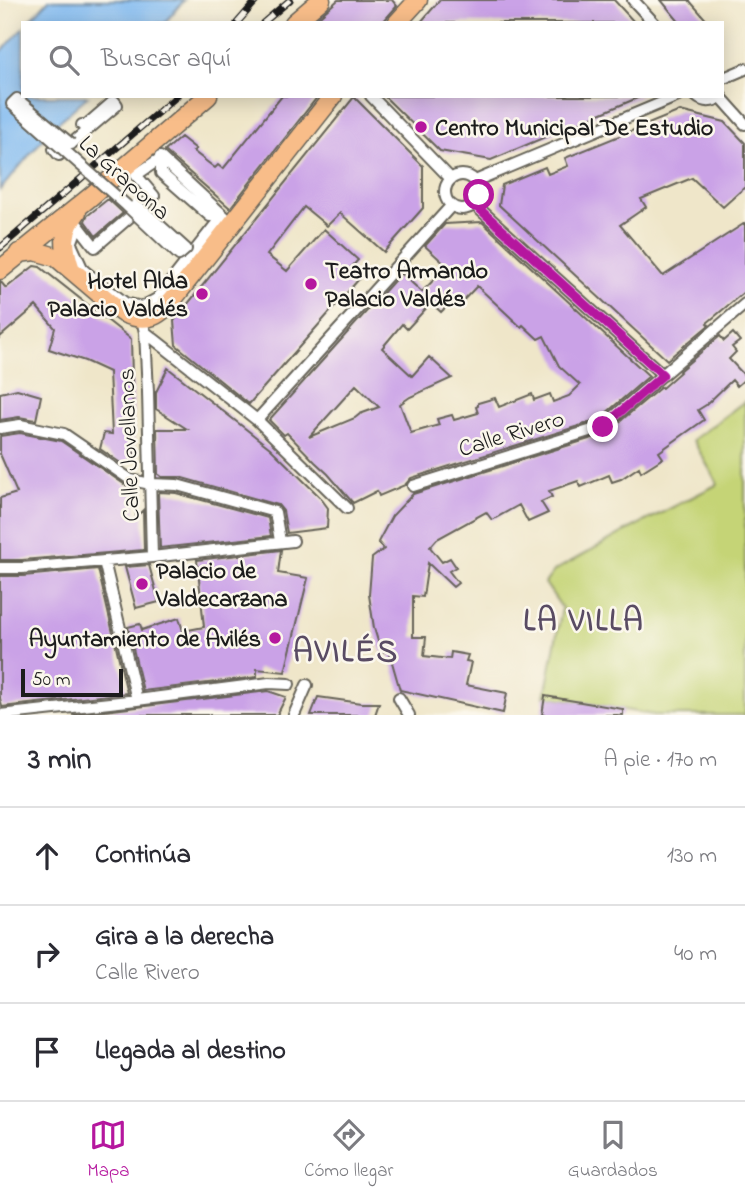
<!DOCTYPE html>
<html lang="es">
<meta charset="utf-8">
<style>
body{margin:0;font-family:"Indie Flower",sans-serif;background:#f2f2f3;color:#2b2b33}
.scale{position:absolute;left:21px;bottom:18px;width:102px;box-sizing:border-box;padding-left:7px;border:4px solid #1c1c1c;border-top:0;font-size:19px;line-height:24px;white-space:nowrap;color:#1c1c1c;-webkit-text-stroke:5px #fbf7ec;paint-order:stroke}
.stop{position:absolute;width:21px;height:21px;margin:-16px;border:5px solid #b5179e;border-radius:50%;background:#fff}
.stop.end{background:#b5179e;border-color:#fff;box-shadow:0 2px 7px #0008}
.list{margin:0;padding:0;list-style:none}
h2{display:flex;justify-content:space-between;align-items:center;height:91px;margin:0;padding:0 28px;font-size:30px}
h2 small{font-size:23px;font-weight:400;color:#7c7c81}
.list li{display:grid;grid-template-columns:46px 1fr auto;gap:21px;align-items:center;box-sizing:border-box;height:98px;padding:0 28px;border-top:2px solid #e1e1e2}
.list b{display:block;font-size:26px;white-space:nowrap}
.list p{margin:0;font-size:23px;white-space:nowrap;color:#7c7c81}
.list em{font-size:23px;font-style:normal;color:#7c7c81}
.icon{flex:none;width:38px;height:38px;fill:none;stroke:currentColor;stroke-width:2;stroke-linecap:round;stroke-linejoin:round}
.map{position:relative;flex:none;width:745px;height:715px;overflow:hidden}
.search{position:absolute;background:#fff;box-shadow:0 4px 18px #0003;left:21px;right:21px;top:21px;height:77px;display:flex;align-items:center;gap:18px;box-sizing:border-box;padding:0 24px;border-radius:0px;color:#7c7c81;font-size:26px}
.sheet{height:385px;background:#fff}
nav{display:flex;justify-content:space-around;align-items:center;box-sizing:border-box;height:98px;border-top:2px solid #e1e1e2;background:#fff;font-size:19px;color:#7c7c81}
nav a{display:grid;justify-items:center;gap:4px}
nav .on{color:#b5179e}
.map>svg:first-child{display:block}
.green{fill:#c5d476;stroke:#707849;stroke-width:2}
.water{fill:#80baf1;stroke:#4e6b86;stroke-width:2}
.building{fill:#caa2e7;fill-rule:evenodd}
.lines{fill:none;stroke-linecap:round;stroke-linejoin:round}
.street-casing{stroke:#666359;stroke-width:14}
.primary-casing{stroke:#666359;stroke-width:21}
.street{stroke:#fff;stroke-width:10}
.primary{stroke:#f8bd89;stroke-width:18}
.rail-casing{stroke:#1c1c1c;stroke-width:7}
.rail{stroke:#fbf7ec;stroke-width:4.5;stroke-dasharray:13;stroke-linecap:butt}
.street-bridge-casing{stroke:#666359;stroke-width:14;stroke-linecap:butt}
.street-bridge{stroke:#fff;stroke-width:10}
.route{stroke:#b5179e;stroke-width:9}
.poi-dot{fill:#b5179e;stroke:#fbf7ec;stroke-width:2.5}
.labels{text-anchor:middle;stroke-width:5;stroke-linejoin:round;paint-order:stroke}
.poi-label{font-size:24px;font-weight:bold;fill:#1c1c1c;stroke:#fbf7ec;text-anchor:start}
.street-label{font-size:24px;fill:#1c1c1c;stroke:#fbf7ec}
.district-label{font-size:32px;font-weight:bold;letter-spacing:2px;fill:#594b63;stroke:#fbf7ec}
</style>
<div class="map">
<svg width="745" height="715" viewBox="0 0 745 715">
<rect width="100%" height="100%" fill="#fbf7ec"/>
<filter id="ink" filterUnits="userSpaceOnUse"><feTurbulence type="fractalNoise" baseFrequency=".0143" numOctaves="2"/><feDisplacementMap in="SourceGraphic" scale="14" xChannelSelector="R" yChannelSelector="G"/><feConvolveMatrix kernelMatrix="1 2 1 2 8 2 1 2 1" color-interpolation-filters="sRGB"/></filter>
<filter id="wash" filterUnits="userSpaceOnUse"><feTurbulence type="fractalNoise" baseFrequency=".00686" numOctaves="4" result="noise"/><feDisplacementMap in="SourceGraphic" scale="28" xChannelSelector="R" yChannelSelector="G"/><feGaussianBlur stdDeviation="1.57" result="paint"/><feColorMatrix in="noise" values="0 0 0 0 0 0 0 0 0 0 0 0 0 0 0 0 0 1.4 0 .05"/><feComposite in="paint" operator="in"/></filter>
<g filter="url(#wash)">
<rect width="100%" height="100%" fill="#efe6c9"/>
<path class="green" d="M745 401V715H654L545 696 562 608 545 583 554 571 624 532 718 484 693 440Z"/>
<path class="water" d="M49 0H184L165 23H27Z
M23 28V96H88L53 127 0 190V53Z"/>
<g id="blocks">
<path class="building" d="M338 0H392L397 6 382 23H312Z
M440 0H614L635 23H420Z
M661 0H689L709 23H680Z
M282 96H318L230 208 165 151 181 137 196 149 193 151 215 168 218 165 223 169Z
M384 96H642L491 160 440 151Z
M354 97 423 166V208L384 252 340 213 327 226 304 207 267 255 287 271 324 229 358 260 349 270 359 279 249 404 176 345 174 321Z
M680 111 725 122 745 143V187L723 207 692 178 641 199 646 207 620 225 663 276 745 223V291L707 323 709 325 667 360 499 205 502 185 545 167 548 174 568 166 565 158Z
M108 199 123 213 96 236 85 221 87 216Z
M482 222 649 376 598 420 411 478 405 485 379 496 377 491 353 503 328 474 315 462 287 433 284 435 269 420 401 273 422 292 447 266 425 246 445 224ZM477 286 521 327 523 325 538 339 544 336 559 366 580 385 569 396 553 402 550 394 534 400 532 394 499 407 495 398 478 403V406L476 407 478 413 454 420 452 415 437 419 439 425 411 433 400 404 410 397 452 378 429 357 412 376 382 348 402 324 407 329 431 303 441 312 452 301 458 306ZM356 385 379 407 360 414 355 418 309 437Z
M34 266 40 267 131 339 134 454 130 462 122 464 100 449 104 433 112 434 109 372 85 361 49 349 55 328 36 306 0 337V281L6 288Z
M733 333 740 341 732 347 736 352 729 359 745 376V379L737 386 732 380 706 405 698 410 704 420 659 452 663 458 641 472 639 467 621 479 612 482 609 475 581 487 578 481 549 491 552 497 541 502 548 513 528 522 519 505 492 520 486 512 437 539 430 547 442 562 450 558 456 567 449 571 458 583 453 587 428 563 423 597 413 596V637H426L424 656 450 659 451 652 468 655 466 661 471 662 466 685 507 693 503 713 400 690 389 652 381 651 374 628 369 595 372 558 384 549 378 542 392 516 413 494 605 434 661 387 662 388 680 372 679 371 720 336 724 341Z
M168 368 270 448 319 496 328 508 327 528 287 533 283 511 278 505 179 477H162L158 474 157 429H187L156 409V392Z
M17 389 41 396 36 420 19 417 0 420V393Z
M20 433 61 441 127 486 134 489 135 491 136 517 143 510 144 550 22 560H0V498L17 493 0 454V436Z
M160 492 176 493 268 518 271 536 160 548 158 494Z
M281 550 278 573 308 578 285 672 257 669V677L143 691 128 627 140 624 142 630 179 618 183 631 204 627 197 560Z
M149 565 159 602 136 608 125 567Z
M98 569 127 693 2 707 0 698V576H23Z
M268 691 286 697 277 715H72Z
M545 696 623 709V715H542Z
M318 697 361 703H379L375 715H311Z"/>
</g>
</g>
<g filter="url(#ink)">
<use href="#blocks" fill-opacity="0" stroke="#666359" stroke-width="2"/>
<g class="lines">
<defs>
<path id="street" d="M633 0 654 23
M724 78 745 69
M371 96 451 179
M696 96C704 103 713 103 721 96
M720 96 745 124
M71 144 117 105 114 101 84 127 82 125
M54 149 59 155
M160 157 225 217
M161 158V173L210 216 223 215 157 299 142 307 125 303 83 270 71 244 78 225 95 247 154 196 136 175Z
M445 192a17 17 0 1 1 34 0a17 17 0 1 1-34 0Z
M475 181 678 96
M474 204 663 375
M142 320 145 332 257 420 347 508
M145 332 148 392 152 557
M257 420 451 206
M0 428 20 425 64 434 131 480 151 484 177 485 275 512 280 541
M413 486 602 427 745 304
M104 561 137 700
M0 568H22L152 557 293 541
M399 698 409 715
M0 715 137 700 269 683 289 684
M294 715 307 685"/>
<path id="primary" d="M294 23 321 0
M397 23 418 0
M19 253 35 251 56 257 121 312C155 328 165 309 184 285L333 96
M70 267C63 245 62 231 77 212
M0 270 89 198 208 96"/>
</defs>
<use href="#street" class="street-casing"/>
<use href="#primary" class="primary-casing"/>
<use href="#street" class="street"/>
<use href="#primary" class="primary"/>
<defs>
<path id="rail" d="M237 23 257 0
M263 23 290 0
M0 248 177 96"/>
</defs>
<use href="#rail" class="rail-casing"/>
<use href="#rail" class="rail"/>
<defs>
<path id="street-bridge" d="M71 144 17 99 12 104 126 205 179 255 186 249 136 204"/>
</defs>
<use href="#street-bridge" class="street-bridge-casing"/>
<use href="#street-bridge" class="street-bridge"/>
</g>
</g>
<g class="lines" filter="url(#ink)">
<path class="route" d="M479 195 474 204 663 375 603 427"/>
</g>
<g class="poi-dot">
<circle cx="421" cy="127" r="7"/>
<circle cx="311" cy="284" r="7"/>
<circle cx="202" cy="294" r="7"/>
<circle cx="142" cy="584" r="7"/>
<circle cx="275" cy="638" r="7"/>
</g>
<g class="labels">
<g class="poi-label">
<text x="435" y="135">Centro Municipal De Estudio</text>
<text x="325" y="278">Teatro Armando<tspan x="325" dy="28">Palacio Valdés</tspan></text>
<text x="188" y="288" text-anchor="end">Hotel Alda<tspan x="188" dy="28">Palacio Valdés</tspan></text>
<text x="156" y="578">Palacio de<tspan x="156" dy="28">Valdecarzana</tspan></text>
<text x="261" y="646" text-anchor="end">Ayuntamiento de Avilés</text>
</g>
<g class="street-label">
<text transform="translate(125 177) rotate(42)" y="8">La Grapona</text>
<text transform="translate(511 433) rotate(-17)" y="8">Calle Rivero</text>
<text transform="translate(128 445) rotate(-92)" y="8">Calle Jovellanos</text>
</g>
<g class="district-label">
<text x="584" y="630">LA VILLA</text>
<text x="346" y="661">AVILÉS</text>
</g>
</g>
</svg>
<div class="scale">50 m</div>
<div class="stop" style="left:479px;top:195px"></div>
<div class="stop end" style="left:603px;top:427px"></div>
<div class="search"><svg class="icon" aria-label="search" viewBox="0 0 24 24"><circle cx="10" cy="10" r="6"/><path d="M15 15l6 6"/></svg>Buscar aquí</div>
</div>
<section class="sheet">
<h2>3 min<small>A pie · 170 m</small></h2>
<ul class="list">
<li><svg class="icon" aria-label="ahead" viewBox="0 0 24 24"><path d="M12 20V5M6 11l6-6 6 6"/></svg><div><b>Continúa</b></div><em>130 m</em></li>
<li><svg class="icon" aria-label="right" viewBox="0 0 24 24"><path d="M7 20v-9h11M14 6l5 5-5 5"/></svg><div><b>Gira a la derecha</b><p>Calle Rivero</p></div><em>40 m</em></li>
<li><svg class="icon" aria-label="arrive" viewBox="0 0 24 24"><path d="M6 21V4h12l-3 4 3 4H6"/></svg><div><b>Llegada al destino</b></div></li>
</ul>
</section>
<nav>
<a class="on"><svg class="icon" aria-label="map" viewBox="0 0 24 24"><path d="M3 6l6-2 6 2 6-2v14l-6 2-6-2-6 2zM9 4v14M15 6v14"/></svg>Mapa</a>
<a><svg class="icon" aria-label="directions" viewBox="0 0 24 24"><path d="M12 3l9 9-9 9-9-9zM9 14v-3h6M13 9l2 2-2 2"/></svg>Cómo llegar</a>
<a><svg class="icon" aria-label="saved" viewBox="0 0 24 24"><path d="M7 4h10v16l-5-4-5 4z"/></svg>Guardados</a>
</nav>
